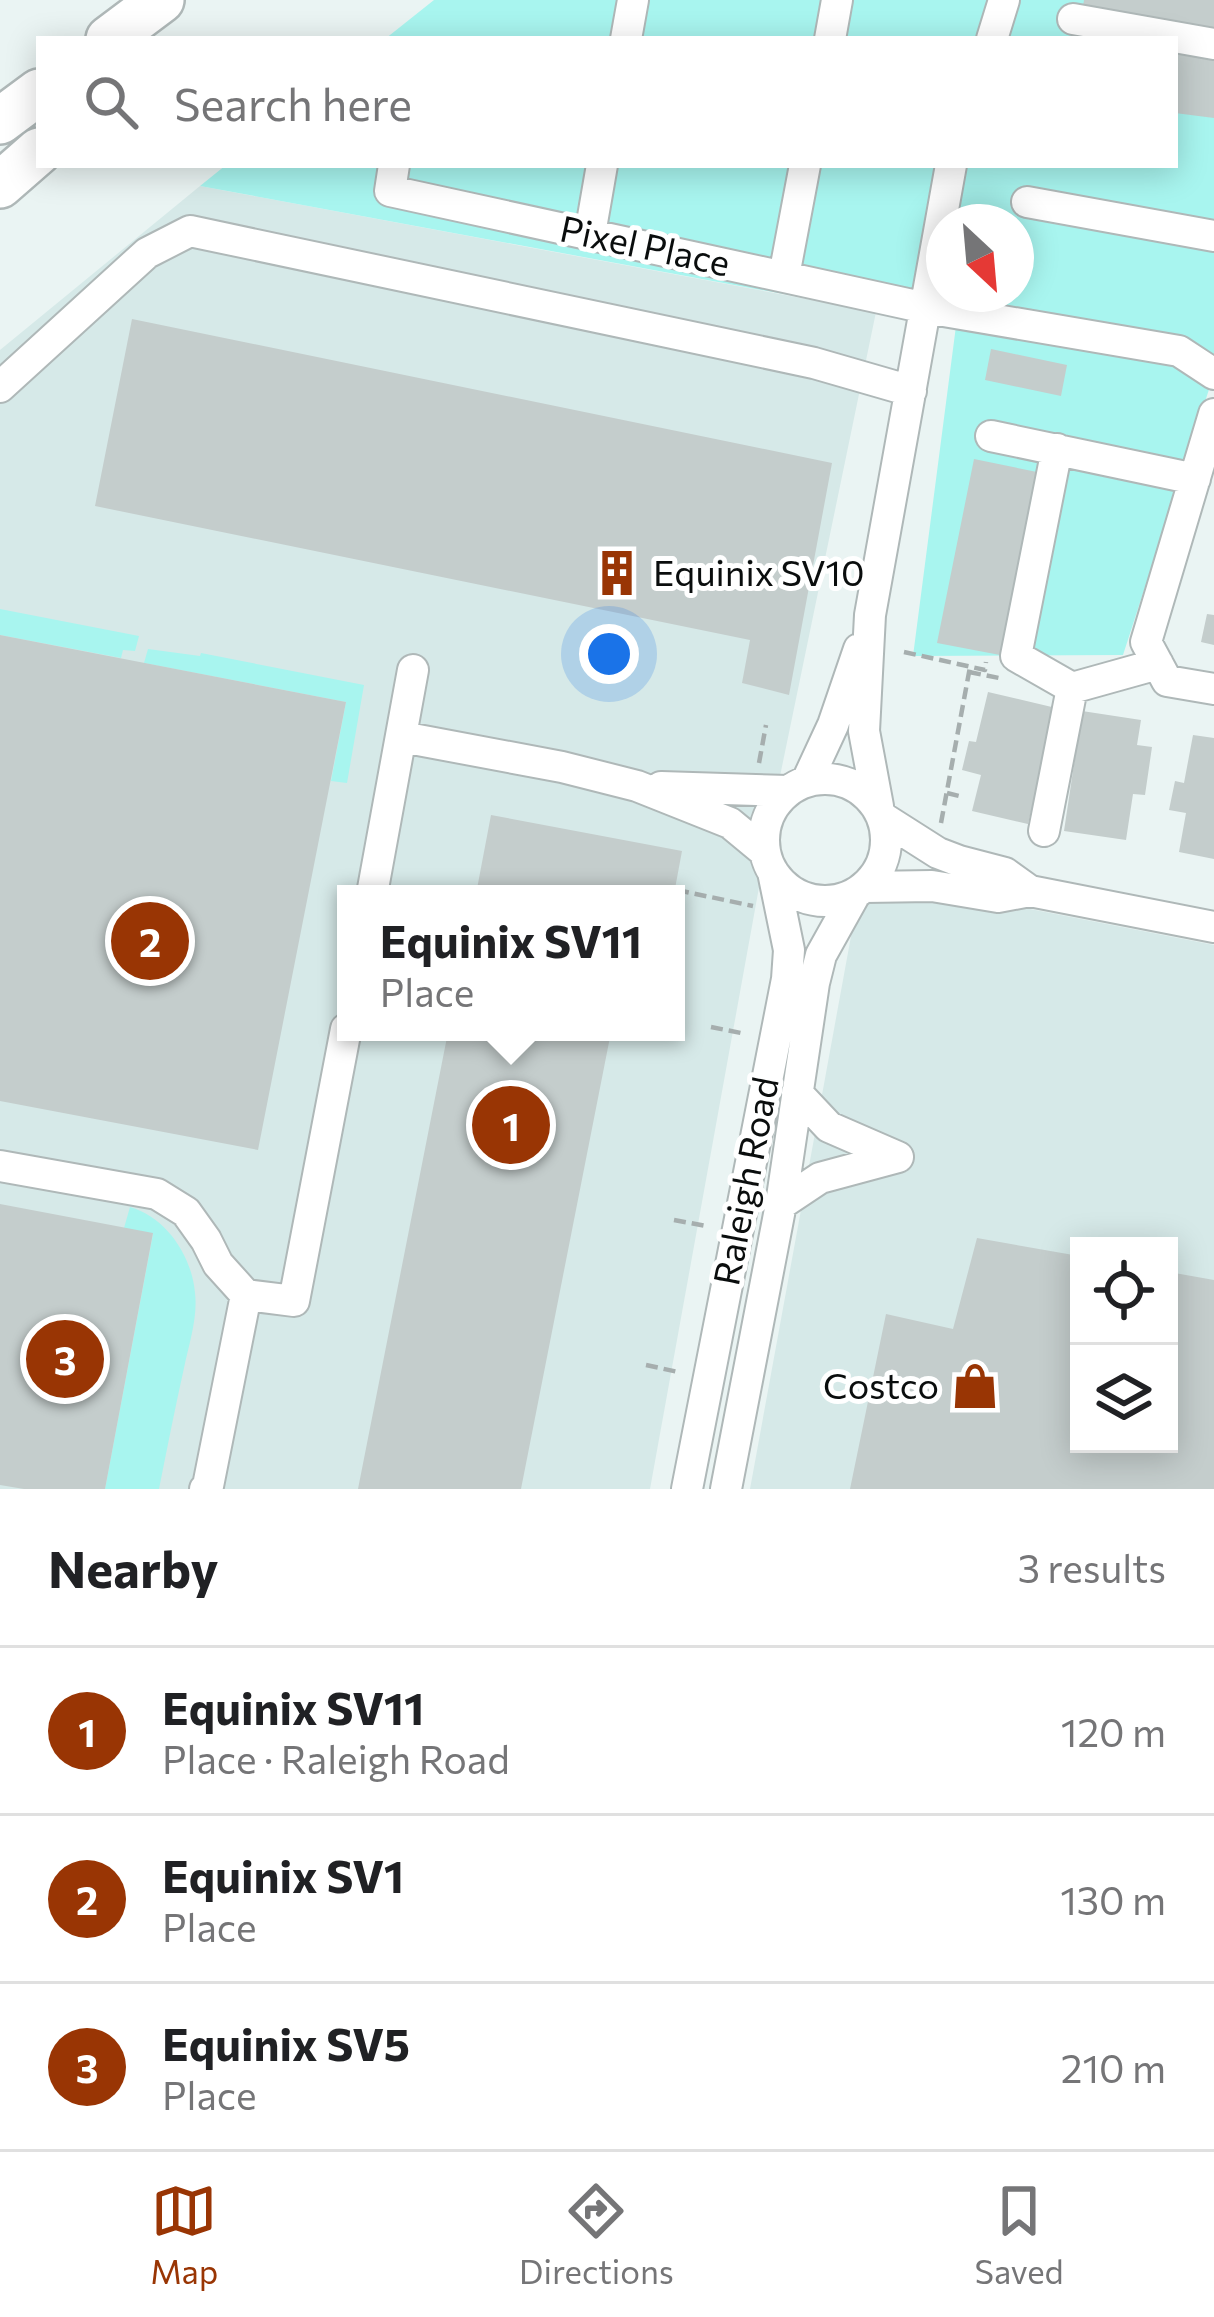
<!DOCTYPE html>
<meta charset="utf-8">
<style>
body{margin:0;font-family:Commissioner,sans-serif;background:#f2f2f2;color:#202124}
.controls{position:absolute;right:36px;bottom:36px;display:grid;overflow:hidden;border-radius:0px;box-shadow:0 6px 30px #0003}
.controls button{width:108px;height:108px;display:grid;place-items:center;padding:0;border:0;border-bottom:3px solid #e0e0e0;background:#fff;color:#202124;font:60px sans-serif}
.compass{position:absolute;left:926px;top:204px;width:108px;height:108px;border-radius:50%;background:#fff;box-shadow:0 6px 30px #0003;rotate:154deg}
.you{position:absolute;left:609px;top:654px;width:42px;height:42px;margin:-30px;border:9px solid #fff;border-radius:50%;background:#1a73e8;box-shadow:0 0 0 18px #1a73e833}
.badge{display:grid;place-items:center;width:78px;height:78px;border-radius:50%;background:#993504;color:#fff;font-size:39px;font-weight:700}
.pin{position:absolute;translate:-50% -50%;border:6px solid #fff;box-shadow:0 3px 12px #0006}
.popup{position:absolute;left:337px;top:885px;width:348px;height:156px;box-sizing:border-box;display:grid;place-content:center;border-radius:0px;background:#fff;filter:drop-shadow(0 3px 9px #0005);font-size:39px;white-space:nowrap;color:#757577}
.popup b{font-size:45px;color:#202124}
.popup::after{content:'';position:absolute;left:50%;top:100%;margin-left:-24px;border:24px solid transparent;border-top-color:#fff}
.list{margin:0;padding:0;list-style:none}
h2{display:flex;justify-content:space-between;align-items:center;height:156px;margin:0;padding:0 48px;font-size:51px}
h2 small{font-size:39px;font-weight:400;color:#757577}
.list li{display:grid;grid-template-columns:78px 1fr auto;gap:36px;align-items:center;box-sizing:border-box;height:168px;padding:0 48px;border-top:3px solid #e0e0e0}
.list b{display:block;font-size:45px;white-space:nowrap}
.list p{margin:0;font-size:39px;white-space:nowrap;color:#757577}
.list em{font-size:39px;font-style:normal;color:#757577}
.icon{flex:none;width:66px;height:66px;fill:none;stroke:currentColor;stroke-width:2;stroke-linecap:round;stroke-linejoin:round}
.map{position:relative;flex:none;width:1214px;height:1489px;overflow:hidden}
.search{position:absolute;background:#fff;box-shadow:0 6px 30px #0003;left:36px;right:36px;top:36px;height:132px;display:flex;align-items:center;gap:30px;box-sizing:border-box;padding:0 42px;border-radius:0px;color:#757577;font-size:45px}
.sheet{height:660px;background:#fff}
nav{display:flex;justify-content:space-around;align-items:center;box-sizing:border-box;height:168px;border-top:3px solid #e0e0e0;background:#fff;font-size:33px;color:#757577}
nav a{display:grid;justify-items:center;gap:6px}
nav .on{color:#993504}
.map>svg:first-child{display:block}
.built{fill:#d6e9e8;fill-rule:evenodd}
.green{fill:#a8f5ef;fill-rule:evenodd}
.building{fill:#c4cdcc}
.lines{fill:none;stroke-linecap:round;stroke-linejoin:round}
.minor-casing{stroke:#afb8b8;stroke-width:34}
.highway-casing{stroke:#afb8b8;stroke-width:50}
.path{stroke:#a6aeae;stroke-width:4.5;stroke-dasharray:12 6;stroke-linecap:butt}
.minor{stroke:#fff;stroke-width:30}
.highway{stroke:#fff;stroke-width:45}
.labels{text-anchor:middle;stroke-width:10;stroke-linejoin:round;paint-order:stroke}
.street-label{font-size:36px;fill:#0a0d0d;stroke:#fff}
.poi-label{font-size:36px;fill:#0a0d0d;stroke:#fff;text-anchor:start}
</style>
<div class="map">
<svg width="1214" height="1489" viewBox="0 0 1214 1489">
<rect width="100%" height="100%" fill="#eaf4f3"/>
<path class="built" d="M200 186 876 312 773 810 650 1489H0V350ZM346 894H676V1032H346Z
M862 876 1214 945V1489H750ZM1079 1246H1169V1444H1079Z"/>
<path class="green" d="M434 0H1214V374L1123 655 913 656 956 326 200 186 226 165H1175V39H385ZM944 222H1016V294H944Z
M0 609 139 636 135 651 123 650 121 658 0 635Z
M148 649 200 656 201 653 364 685 347 783 331 781 346 702 144 663Z
M130 1207C166 1217 192 1256 195 1293 198 1317 189 1344 184 1368 175 1408 167 1449 159 1489H105L153 1234 124 1228Z"/>
<path class="building" d="M1084 0H1214V29L1083 6Z
M1175 49 1214 55V118L1175 113Z
M132 319 832 463 789 695 742 683 750 640 95 506Z
M991 349 1067 365 1061 396 985 380Z
M974 459 1037 472 1000 655 937 643Z
M1207 614 1214 615V645L1201 642Z
M0 635 346 702 258 1150 0 1101Z
M988 692 1056 708 1028 824 972 811 981 775 962 770 969 741 976 742Z
M1082 711 1141 720 1137 745 1152 747 1145 795 1133 794 1126 840 1064 831Z
M1193 735 1214 738V859L1179 852 1186 813 1169 810 1175 781 1184 783Z
M491 815 682 851 674 894H476Z
M448 1032H611L521 1489H358Z
M0 1204 153 1233 105 1489H24L0 1485Z
M977 1238 1079 1256V1444H1169V1272L1214 1280V1489H850L886 1314 953 1329Z"/>
<g class="lines">
<defs>
<path id="minor" d="M1073 19 1214 44
M626 39 633 0
M830 39 837 0
M992 39 1004 0
M394 165 390 191 926 308 1179 351 1214 374
M1027 202 1214 236
M590 234 602 165
M784 276 805 165
M0 387 147 253 190 231 814 363 911 391
M1214 414 1146 642 1167 681 1214 689
M991 436 1195 479
M1057 449 1016 656 1072 688 1158 664
M402 737 562 767 637 786 730 823 765 852
M764 840a61 61 0 1 1 122 0a61 61 0 1 1-122 0Z
M807 781 833 725 859 649
M661 787 788 791
M878 806 864 731 870 615 951 165
M883 818 938 853 959 861 1005 873 1030 891
M1044 831 1072 688
M865 887 932 886 998 897 1030 891 1214 927
M372 894 413 670
M797 1093 829 1127 898 1157
M0 1166 157 1194 186 1212 206 1240 218 1264 246 1295 208 1486 205 1489
M781 1204 820 1178 898 1157
M246 1295 294 1301 346 1029
M687 1489 787 979 789 950 773 872
M726 1489 781 1204 814 983 821 955 855 894"/>
<path id="highway" d="M109 39 161 0
M0 121 39 92
M0 185 39 151"/>
</defs>
<use href="#minor" class="minor-casing"/>
<use href="#highway" class="highway-casing"/>
<path class="path" d="M904 652 985 670 986 662
M969 672 999 678
M759 763 766 725
M947 793 959 796
M941 823 970 667
M677 890 753 906
M711 1027 746 1034
M674 1220 706 1226
M646 1365 678 1372"/>
<use href="#minor" class="minor"/>
<use href="#highway" class="highway"/>
</g>
<defs>
<symbol id="building-bare" viewBox="-9 -9 18 18"><path d="M-4-6H4V6H1V3H-1V6H-4ZM-2.5-4.3h1.7v1.8h-1.7ZM.8-4.3h1.7v1.8H.8ZM-2.5-1h1.7V.8h-1.7ZM.8-1h1.7V.8H.8Z" fill="#993504" stroke="#fff" stroke-width="2.5" paint-order="stroke"/></symbol>
<symbol id="shop-bare" viewBox="-9 -9 18 18"><path d="M-5-2.5h2.3a2.7 3.5 0 0 1 5.4 0H5L5.5 6h-11ZM-1.5-2.5h3a1.5 2.3 0 0 0-3 0Z" fill="#993504" stroke="#fff" stroke-width="2.5" paint-order="stroke"/></symbol>
</defs>
<g fill-rule="evenodd">
<use href="#building-bare" x="584" y="540" width="66" height="66"/>
<use href="#shop-bare" x="942" y="1353" width="66" height="66"/>
</g>
<g class="labels">
<g class="street-label">
<text transform="translate(645 246) rotate(12)" y="13">Pixel Place</text>
<text transform="translate(746 1181) rotate(-79)" y="13">Raleigh Road</text>
</g>
<g class="poi-label">
<text x="653" y="586">Equinix SV10</text>
<text x="939" y="1399" text-anchor="end">Costco</text>
</g>
</g>
</svg>
<div class="controls">
<button><svg class="icon" aria-label="locate" viewBox="0 0 24 24"><circle cx="12" cy="12" r="6"/><path d="M12 2v4M12 18v4M2 12h4M18 12h4"/></svg></button>
<button><svg class="icon" aria-label="layers" viewBox="0 0 24 24"><path d="M12 4l9 5-9 5-9-5zM3 14l9 5 9-5"/></svg></button>
</div>
<svg class="compass" viewBox="-18 -18 36 36"><path d="M0-13l5 13h-10z" fill="#e53935"/><path d="M0 13l5-13h-10z" fill="#757577"/></svg>
<div class="you"></div>
<div class="pin badge" style="left:511px;top:1125px">1</div>
<div class="popup"><b>Equinix SV11</b>Place</div>
<div class="pin badge" style="left:150px;top:941px">2</div>
<div class="pin badge" style="left:65px;top:1359px">3</div>
<div class="search"><svg class="icon" aria-label="search" viewBox="0 0 24 24"><circle cx="10" cy="10" r="6"/><path d="M15 15l6 6"/></svg>Search here</div>
</div>
<section class="sheet">
<h2>Nearby<small>3 results</small></h2>
<ul class="list">
<li><span class="badge">1</span><div><b>Equinix SV11</b><p>Place · Raleigh Road</p></div><em>120 m</em></li>
<li><span class="badge">2</span><div><b>Equinix SV1</b><p>Place</p></div><em>130 m</em></li>
<li><span class="badge">3</span><div><b>Equinix SV5</b><p>Place</p></div><em>210 m</em></li>
</ul>
</section>
<nav>
<a class="on"><svg class="icon" aria-label="map" viewBox="0 0 24 24"><path d="M3 6l6-2 6 2 6-2v14l-6 2-6-2-6 2zM9 4v14M15 6v14"/></svg>Map</a>
<a><svg class="icon" aria-label="directions" viewBox="0 0 24 24"><path d="M12 3l9 9-9 9-9-9zM9 14v-3h6M13 9l2 2-2 2"/></svg>Directions</a>
<a><svg class="icon" aria-label="saved" viewBox="0 0 24 24"><path d="M7 4h10v16l-5-4-5 4z"/></svg>Saved</a>
</nav>
